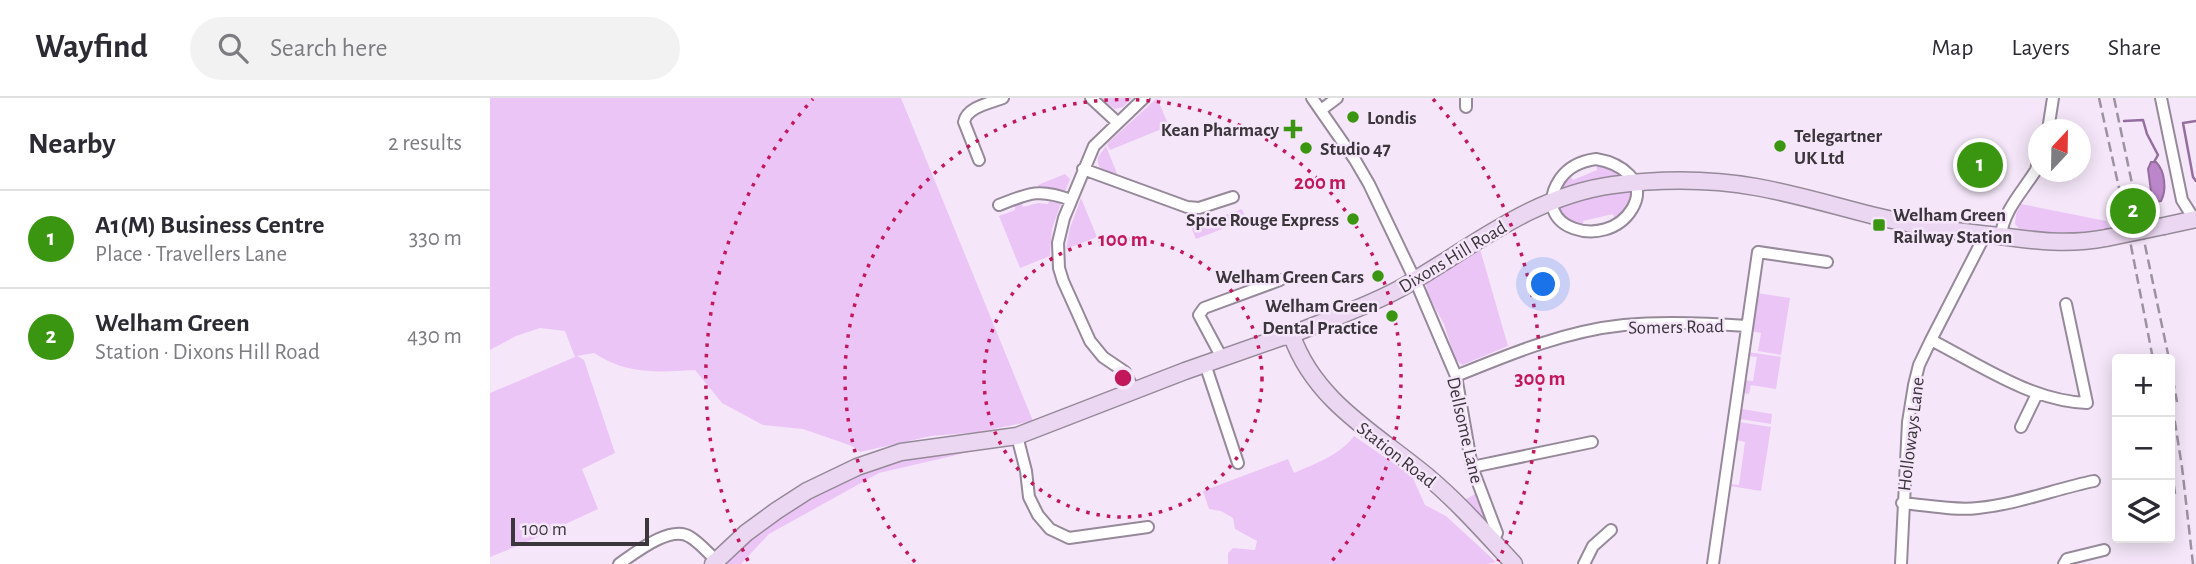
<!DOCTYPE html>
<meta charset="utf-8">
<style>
body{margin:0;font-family:"Alegreya Sans",sans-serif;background:#f2f2f3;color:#2b2b33}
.controls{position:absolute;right:21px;bottom:21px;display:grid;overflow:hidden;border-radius:7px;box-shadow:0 4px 18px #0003}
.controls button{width:63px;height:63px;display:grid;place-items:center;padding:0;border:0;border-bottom:2px solid #e1e1e2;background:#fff;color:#2b2b33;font:35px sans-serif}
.compass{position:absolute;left:1538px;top:21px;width:63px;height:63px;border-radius:50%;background:#fff;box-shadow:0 4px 18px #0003;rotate:22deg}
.scale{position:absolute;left:21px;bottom:18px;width:138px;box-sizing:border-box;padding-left:7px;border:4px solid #3b353c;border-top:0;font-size:19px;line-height:24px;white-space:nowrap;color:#3b353c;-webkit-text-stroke:5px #f5e7f9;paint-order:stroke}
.you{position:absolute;left:1054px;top:187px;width:24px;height:24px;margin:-18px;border:5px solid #fff;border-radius:50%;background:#1a73e8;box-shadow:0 0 0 10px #1a73e833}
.badge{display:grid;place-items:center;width:46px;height:46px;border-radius:50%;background:#3a9611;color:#fff;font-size:23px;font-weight:700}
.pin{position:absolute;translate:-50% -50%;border:4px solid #fff;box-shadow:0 2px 7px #0006}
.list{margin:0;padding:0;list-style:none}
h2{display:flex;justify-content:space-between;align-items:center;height:91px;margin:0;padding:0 28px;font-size:30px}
h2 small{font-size:23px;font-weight:400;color:#7c7c81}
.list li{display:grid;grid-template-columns:46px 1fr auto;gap:21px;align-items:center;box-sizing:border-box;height:98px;padding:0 28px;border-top:2px solid #e1e1e2}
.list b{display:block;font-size:26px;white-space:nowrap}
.list p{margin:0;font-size:23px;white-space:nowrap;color:#7c7c81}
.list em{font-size:23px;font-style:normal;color:#7c7c81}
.icon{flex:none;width:38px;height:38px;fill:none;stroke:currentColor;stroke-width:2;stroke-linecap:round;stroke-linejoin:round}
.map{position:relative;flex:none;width:1706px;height:466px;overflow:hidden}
header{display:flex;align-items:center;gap:42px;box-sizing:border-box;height:98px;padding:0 35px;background:#fff;border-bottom:2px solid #e1e1e2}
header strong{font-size:33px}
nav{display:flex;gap:38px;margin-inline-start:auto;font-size:24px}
.search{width:490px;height:63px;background:#f2f2f3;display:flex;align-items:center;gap:18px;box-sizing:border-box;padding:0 24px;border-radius:38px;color:#7c7c81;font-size:26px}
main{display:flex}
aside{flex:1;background:#fff}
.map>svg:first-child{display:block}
.green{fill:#ebc5f6}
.water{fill:#bc87ca;stroke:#956e9f;stroke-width:2}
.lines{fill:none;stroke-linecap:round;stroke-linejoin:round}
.stream{stroke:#956e9f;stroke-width:2.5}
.street-casing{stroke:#968999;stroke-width:14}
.secondary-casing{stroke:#968999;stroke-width:19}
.street{stroke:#fff;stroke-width:10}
.secondary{stroke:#ebd7f1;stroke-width:16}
.rail{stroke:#9d93a0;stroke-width:2.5;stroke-dasharray:10 5;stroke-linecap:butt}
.secondary-bridge-casing{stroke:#968999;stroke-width:19;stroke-linecap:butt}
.secondary-bridge{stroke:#ebd7f1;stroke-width:16}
.ring{fill:none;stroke:#c2185b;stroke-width:3.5;stroke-dasharray:3.5 7}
.poi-dot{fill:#3a9611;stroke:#f5e7f9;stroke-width:2.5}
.labels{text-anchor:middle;stroke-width:5;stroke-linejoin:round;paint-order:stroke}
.poi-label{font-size:19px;font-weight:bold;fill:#3b353c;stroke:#f5e7f9;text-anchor:start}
.street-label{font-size:19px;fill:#3b353c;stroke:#f5e7f9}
.centre{fill:#c2185b;stroke:#f5e7f9;stroke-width:3.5}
.ring-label{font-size:21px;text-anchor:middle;font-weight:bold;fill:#c2185b;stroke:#f5e7f9;stroke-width:5;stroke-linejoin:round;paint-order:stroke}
</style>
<header>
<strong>Wayfind</strong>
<div class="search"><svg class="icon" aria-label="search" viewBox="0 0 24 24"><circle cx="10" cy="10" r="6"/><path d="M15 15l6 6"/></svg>Search here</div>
<nav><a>Map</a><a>Layers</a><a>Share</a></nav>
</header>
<main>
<aside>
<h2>Nearby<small>2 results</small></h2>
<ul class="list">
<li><span class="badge">1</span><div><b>A1(M) Business Centre</b><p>Place · Travellers Lane</p></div><em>330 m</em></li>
<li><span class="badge">2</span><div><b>Welham Green</b><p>Station · Dixons Hill Road</p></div><em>430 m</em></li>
</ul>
</aside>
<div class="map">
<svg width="1706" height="466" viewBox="0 0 1706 466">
<rect width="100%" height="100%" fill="#f5e7f9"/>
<path class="green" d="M0 0H411L543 323 488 334 441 338 370 354 362 348 313 331 273 327 232 305 205 272C167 274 137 277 104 255L87 258 94 262 125 355 92 371 108 411 30 447 0 459V295L85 259 75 233 50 230 26 238 0 252Z
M610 0H642L633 9 625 11Z
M667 0 679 28 620 52 617 47 619 44Z
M616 48 628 78C617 74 606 73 608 59Z
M1106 65 1121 68 1134 78 1094 85 1069 92 1080 77 1083 82 1107 72Z
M575 76 580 81 575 94 550 90 548 87Z
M1140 92 1142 94V107L1125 123 1123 116 1093 123 1094 129 1080 127 1067 109 1090 101Z
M561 98 571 105 562 131 560 158 530 170 509 118 525 112V106L531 103 533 109 548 105 558 106Z
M591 100 607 139 576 151 580 130Z
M1531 106 1616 123 1620 131 1600 138 1534 136 1525 126 1526 116Z
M752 111 756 122 706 141 701 129Z
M984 151H990L1018 248 972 267 965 261 954 226 937 195 936 185 939 181Z
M1267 195 1300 200 1291 257 1268 253 1271 235 1261 233Z
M1258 254 1291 259 1286 291 1261 287 1259 296 1252 295 1254 282 1263 283 1267 259 1258 258Z
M1252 311 1282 316 1281 326 1250 321Z
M1249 324 1281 329 1271 393 1240 388V386L1249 387 1255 344 1246 342Z
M864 338 922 378 935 407 956 418 1006 464 997 466H738V455L743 450 765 452 767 443 745 431 743 420 731 413 719 411 713 393 798 361 804 375C825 366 850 357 864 338Z
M505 348 389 375 279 436 251 466H229L259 437 340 384 428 355Z
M985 396 1001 429 973 403Z"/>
<path class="water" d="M1661 64H1666C1675 73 1677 92 1671 103L1666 104 1662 101 1658 71Z"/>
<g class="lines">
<path class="stream" d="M1634 23 1653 22 1657 36 1668 57 1664 64
M1706 23 1693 25 1703 79 1706 83"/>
<defs>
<path id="street" d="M601 0 627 24
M822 0 865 62 879 86 925 182 966 278 982 369 1007 435 1003 443
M1671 0 1692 102 1704 121
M976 9V0
M831 12 847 0
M1558 32 1563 0
M1106 61C1130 65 1159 83 1142 111 1116 154 1037 130 1070 81 1079 68 1091 63 1106 61Z
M489 62 474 24C477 9 500 5 513 0
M593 71 697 109 709 110 743 99
M509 107C539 95 549 90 581 102
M1511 138C1513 113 1533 93 1546 72L1548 64
M1441 242C1490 267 1541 303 1597 305L1576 206
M732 260 709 217 714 210 790 182
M715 266 748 365
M966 278C1020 256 1075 233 1134 227 1175 223 1216 225 1257 228
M644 293 635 274 613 259 600 243 573 183 569 170 568 145 574 120 604 48 654 0
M1531 329 1547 296
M527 338 536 373 539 399 548 417 560 431 579 440 658 429
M982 369 1102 344
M1412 405C1437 407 1464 413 1488 410 1528 406 1565 391 1604 383
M129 466C145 455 181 426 200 439 210 445 218 455 226 462
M1094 466 1103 448 1121 432
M1223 466 1268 154 1337 164
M1411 466 1418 324 1424 287 1429 267 1441 242 1495 137
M1574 466 1577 461 1614 452"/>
<path id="secondary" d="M1674 128 1706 121
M802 238C825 304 888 337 938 379 969 405 996 436 1024 466
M223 466 256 435 286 413 317 393 367 369 411 354 527 338 695 273 792 239 802 238 808 234C842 220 879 208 911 190 980 151 1041 98 1123 87 1169 81 1221 81 1266 89 1306 96 1345 108 1385 118 1426 128 1468 134 1510 138 1546 143 1579 147 1616 140"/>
</defs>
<use href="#street" class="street-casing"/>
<use href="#secondary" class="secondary-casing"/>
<use href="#street" class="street"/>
<use href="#secondary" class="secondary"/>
<path class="rail" d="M1609 0 1635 117 1663 261
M1624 0 1679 261
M1680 266 1687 304
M1680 293 1692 369 1703 466
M1680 358 1685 396"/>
<defs>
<path id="secondary-bridge" d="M1616 140 1674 128"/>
</defs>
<use href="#secondary-bridge" class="secondary-bridge-casing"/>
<use href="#secondary-bridge" class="secondary-bridge"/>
</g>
<g class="ring">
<circle cx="633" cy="280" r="139"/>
<path d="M425 464A278 278 0 1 1 841 464"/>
<path d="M258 463A417 417 0 0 1 323 1M943 1A417 417 0 0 1 1008 463"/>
</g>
<g class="poi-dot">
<circle cx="863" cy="19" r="7"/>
<path d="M799.5 20.5h7v7h7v7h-7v7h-7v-7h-7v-7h7z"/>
<circle cx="1290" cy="48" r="7"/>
<circle cx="816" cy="50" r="7"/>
<circle cx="863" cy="121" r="7"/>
<rect x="1382" y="120" width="14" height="14" rx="3.5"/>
<circle cx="888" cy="178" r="7"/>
<circle cx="902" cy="218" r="7"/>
</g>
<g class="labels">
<g class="poi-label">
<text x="877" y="26">Londis</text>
<text x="789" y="38" text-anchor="end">Kean Pharmacy</text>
<text x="1304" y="44">Telegartner<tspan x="1304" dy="22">UK Ltd</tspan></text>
<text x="830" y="57">Studio 47</text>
<text x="1403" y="123">Welham Green<tspan x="1403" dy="22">Railway Station</tspan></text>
<text x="849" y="128" text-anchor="end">Spice Rouge Express</text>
<text x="874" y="185" text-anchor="end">Welham Green Cars</text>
<text x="888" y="214" text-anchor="end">Welham Green<tspan x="888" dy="22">Dental Practice</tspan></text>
</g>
<g class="street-label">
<text transform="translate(962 158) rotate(-31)" y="7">Dixons Hill Road</text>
<text transform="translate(1186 228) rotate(-1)" y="7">Somers Road</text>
<text transform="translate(976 332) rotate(77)" y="7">Dellsome Lane</text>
<text transform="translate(1420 336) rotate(-83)" y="7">Holloways Lane</text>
<text transform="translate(907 356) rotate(38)" y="7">Station Road</text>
</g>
</g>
<circle cx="633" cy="280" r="10" class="centre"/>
<g class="ring-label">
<text x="830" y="91">200 m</text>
<text x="633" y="148">100 m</text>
<text x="1050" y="287">300 m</text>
</g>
</svg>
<div class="controls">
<button>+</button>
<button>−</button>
<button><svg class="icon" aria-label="layers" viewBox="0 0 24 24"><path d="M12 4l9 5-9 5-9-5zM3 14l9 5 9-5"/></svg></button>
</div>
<svg class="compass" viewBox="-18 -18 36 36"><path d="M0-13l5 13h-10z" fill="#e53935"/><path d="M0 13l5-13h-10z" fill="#7c7c81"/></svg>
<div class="scale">100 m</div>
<div class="you"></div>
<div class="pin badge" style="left:1490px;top:67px">1</div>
<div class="pin badge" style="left:1643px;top:113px">2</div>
</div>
</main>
